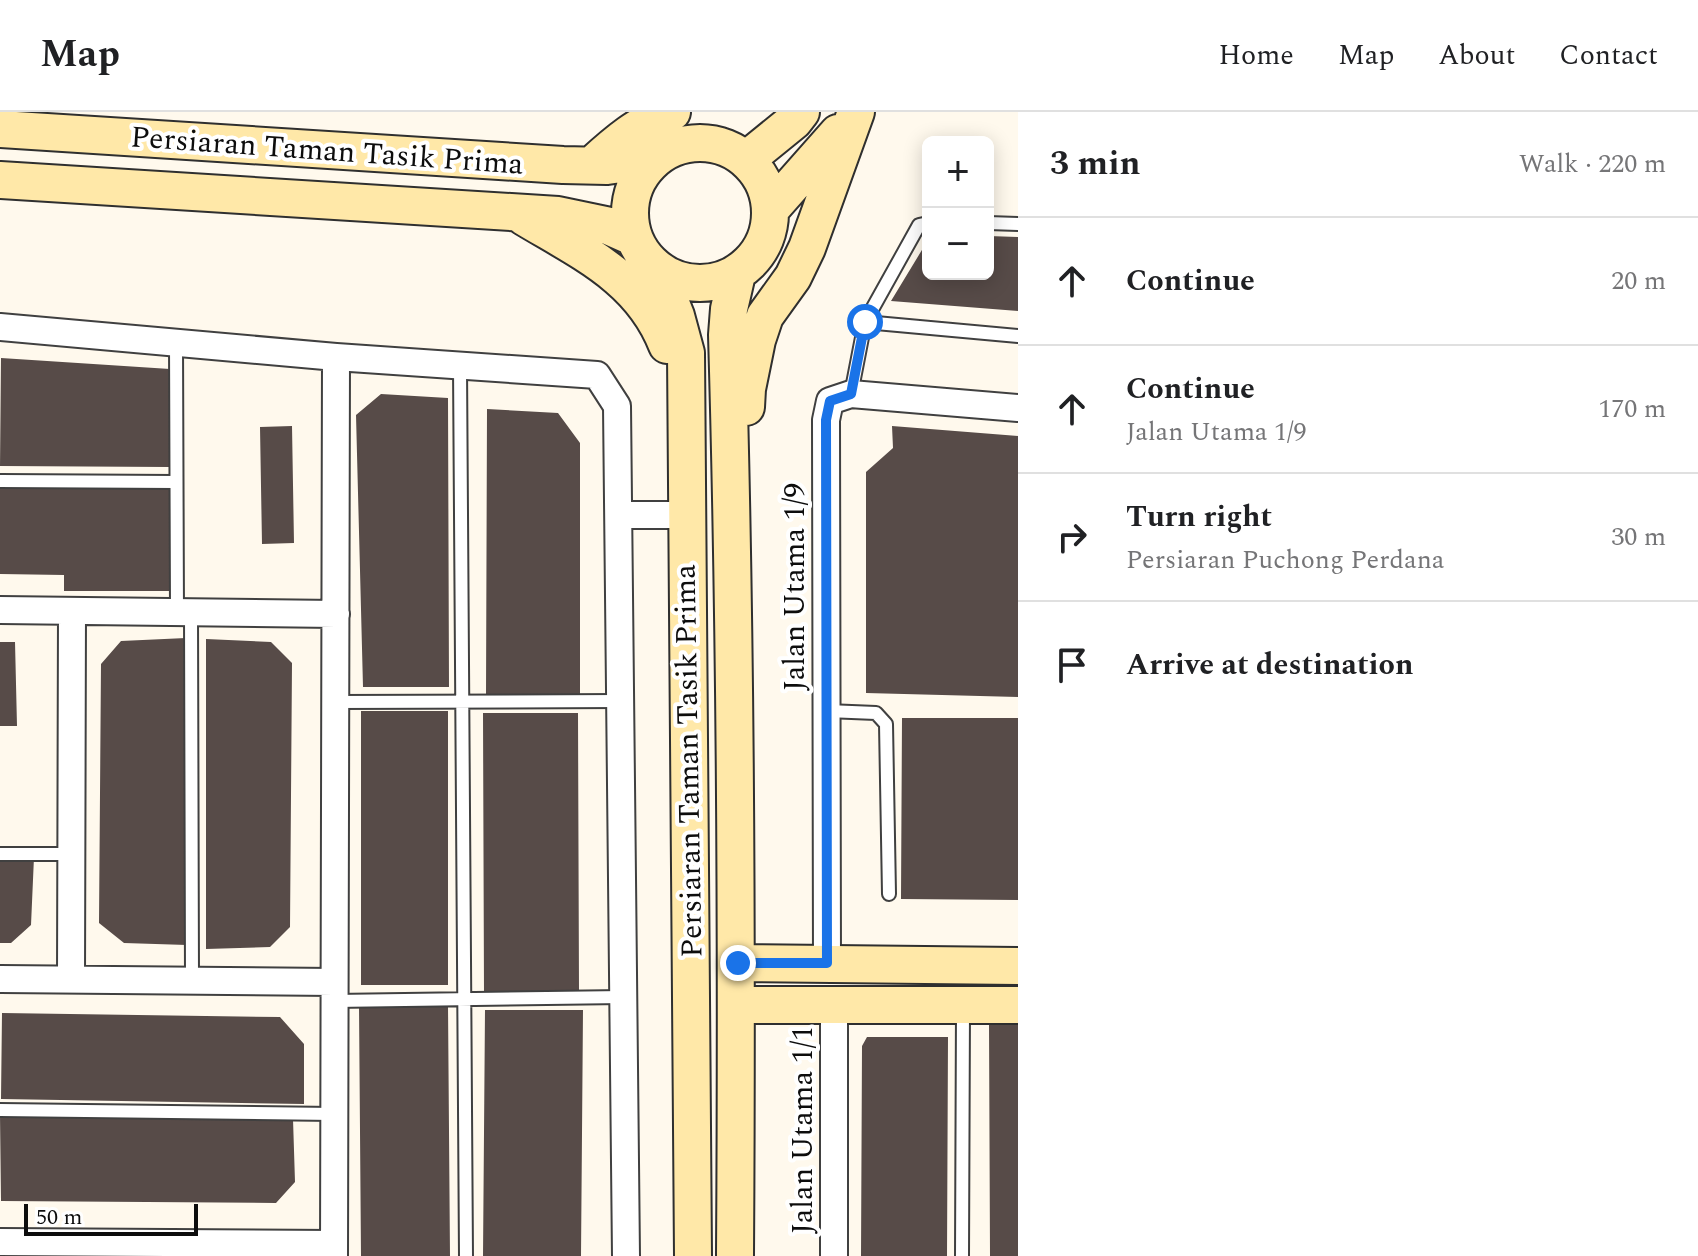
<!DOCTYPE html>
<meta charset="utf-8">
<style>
body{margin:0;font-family:Spectral,serif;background:#f6f6f6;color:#202124}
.controls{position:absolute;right:24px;top:24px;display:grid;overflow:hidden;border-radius:12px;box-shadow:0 4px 20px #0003}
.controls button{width:72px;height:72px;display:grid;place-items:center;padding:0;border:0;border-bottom:2px solid #e0e0e0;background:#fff;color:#202124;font:40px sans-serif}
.scale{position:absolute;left:24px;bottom:20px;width:174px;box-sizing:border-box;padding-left:8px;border:4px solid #0d0d0d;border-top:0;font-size:22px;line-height:28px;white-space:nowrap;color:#0d0d0d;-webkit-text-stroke:6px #fff;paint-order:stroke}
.stop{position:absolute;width:24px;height:24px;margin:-18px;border:6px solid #1a73e8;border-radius:50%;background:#fff}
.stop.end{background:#1a73e8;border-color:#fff;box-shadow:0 2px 8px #0008}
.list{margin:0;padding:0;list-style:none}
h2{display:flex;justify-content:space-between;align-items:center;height:104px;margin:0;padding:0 32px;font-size:34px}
h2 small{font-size:26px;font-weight:400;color:#757577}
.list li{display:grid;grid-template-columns:52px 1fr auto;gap:24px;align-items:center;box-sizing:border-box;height:128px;padding:0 32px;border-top:2px solid #e0e0e0}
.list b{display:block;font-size:30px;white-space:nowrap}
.list p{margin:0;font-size:26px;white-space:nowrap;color:#757577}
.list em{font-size:26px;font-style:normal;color:#757577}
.icon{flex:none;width:44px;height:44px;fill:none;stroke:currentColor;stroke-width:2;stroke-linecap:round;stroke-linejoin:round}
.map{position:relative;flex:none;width:1018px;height:1144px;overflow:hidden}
header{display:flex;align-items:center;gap:48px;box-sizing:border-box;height:112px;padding:0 40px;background:#fff;border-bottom:2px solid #e0e0e0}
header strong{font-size:38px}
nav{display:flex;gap:44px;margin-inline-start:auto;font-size:28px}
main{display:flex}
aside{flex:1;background:#fff}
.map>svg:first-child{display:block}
.building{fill:#574b48}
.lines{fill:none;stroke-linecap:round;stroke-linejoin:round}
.lane-casing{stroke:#404040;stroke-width:16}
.street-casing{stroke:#404040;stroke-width:30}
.secondary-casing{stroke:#2f2f2f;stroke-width:40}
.lane{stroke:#fff;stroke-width:12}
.street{stroke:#fff;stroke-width:26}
.secondary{stroke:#ffe8a8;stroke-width:36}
.route{stroke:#1a73e8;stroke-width:10}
.labels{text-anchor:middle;stroke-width:8;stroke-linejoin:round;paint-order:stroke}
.street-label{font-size:30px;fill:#0d0d0d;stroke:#fff}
</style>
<header>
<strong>Map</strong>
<nav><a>Home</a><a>Map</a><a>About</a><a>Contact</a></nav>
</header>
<main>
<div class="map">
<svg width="1018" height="1144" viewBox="0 0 1018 1144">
<rect width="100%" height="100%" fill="#fff9ed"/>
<path class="building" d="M988 124 1018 125V199L891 189 928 128V162H988Z
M1 246 170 257 169 355 0 354Z
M381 282 448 286 449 575H363L356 303Z
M487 297 558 301 580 331V584H486Z
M292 314 294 431 262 432 260 315Z
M892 314 1018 324V585L866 581V360L893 336Z
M0 374 170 375V479H64V463L0 462Z
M186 526 187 833 124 831 99 811 101 552 121 529Z
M206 527 271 530 292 551 290 815 270 835 206 837Z
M0 530H15L17 614H0Z
M361 599H448V873H361Z
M483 601H578L579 880 484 881Z
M902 606H1018V788L901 787Z
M0 745H34L31 813 11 831H0Z
M448 893 450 1144H361L359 894Z
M485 898H583L581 1144H483Z
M2 901 280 905 304 932V992L1 987Z
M989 911 1018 912V1144H990Z
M867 925H948L947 1144H861L862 934Z
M0 1004 293 1007 295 1070 276 1091 1 1089Z"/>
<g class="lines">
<defs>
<path id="lane" d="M988 111 1018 112
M865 210 1018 224
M176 231 177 501
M460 254 466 1144
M851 282 865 210 919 113 928 111
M0 369 176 370
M191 501 192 868
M334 590 621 589
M827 599 876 601 886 612 889 782
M0 742H71
M334 889 624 885
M0 998 334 1002
M962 1144 963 896"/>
<path id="street" d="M0 215 336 245 597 263 617 294 626 1144
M619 403H686
M0 498 336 502
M827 851 826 308 830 289 851 282 1018 296
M0 867 334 870
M71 867 72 500
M834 892V1144
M0 1130 334 1132
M334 1144 336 245"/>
<path id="secondary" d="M0 17 563 53 607 54 655 47
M630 101a70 70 0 1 1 140 0a70 70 0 1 1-140 0Z
M746 48 794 9 801 0
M592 53C615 32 641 9 672 0
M0 68 558 103 606 113 633 125
M770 98 838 21
M524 105C582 140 641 166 667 233
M658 159 676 204 686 241 693 1144
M746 295 747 277 757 228 765 204 793 165 807 136 856 0
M738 851 1018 854
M737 893H1018
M735 1144C737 837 736 530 727 223L729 197 737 162"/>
</defs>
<use href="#lane" class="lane-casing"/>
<use href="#street" class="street-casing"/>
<use href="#secondary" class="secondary-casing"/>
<use href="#lane" class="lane"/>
<use href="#street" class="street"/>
<use href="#secondary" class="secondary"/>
</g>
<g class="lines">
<path class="route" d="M738 851H827L826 308 830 289 851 282 865 210"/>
</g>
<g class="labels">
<g class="street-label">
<text transform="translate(327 38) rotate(4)" y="10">Persiaran Taman Tasik Prima</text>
<text transform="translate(794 475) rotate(-90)" y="10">Jalan Utama 1/9</text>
<text transform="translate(688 649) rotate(-91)" y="10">Persiaran Taman Tasik Prima</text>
<text transform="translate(802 1018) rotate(-90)" y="10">Jalan Utama 1/1</text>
</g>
</g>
</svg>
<div class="controls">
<button>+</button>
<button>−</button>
</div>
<div class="scale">50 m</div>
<div class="stop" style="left:865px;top:210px"></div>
<div class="stop end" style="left:738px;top:851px"></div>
</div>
<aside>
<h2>3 min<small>Walk · 220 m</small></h2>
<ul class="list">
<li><svg class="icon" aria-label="ahead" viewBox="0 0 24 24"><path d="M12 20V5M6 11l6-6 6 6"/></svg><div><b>Continue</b></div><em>20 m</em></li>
<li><svg class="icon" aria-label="ahead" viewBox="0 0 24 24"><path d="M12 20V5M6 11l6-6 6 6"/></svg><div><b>Continue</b><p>Jalan Utama 1/9</p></div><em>170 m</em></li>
<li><svg class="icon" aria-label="right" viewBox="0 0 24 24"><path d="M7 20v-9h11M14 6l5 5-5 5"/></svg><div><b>Turn right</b><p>Persiaran Puchong Perdana</p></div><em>30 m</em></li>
<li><svg class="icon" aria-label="arrive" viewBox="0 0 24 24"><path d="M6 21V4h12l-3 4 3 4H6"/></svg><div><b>Arrive at destination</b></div></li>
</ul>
</aside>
</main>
